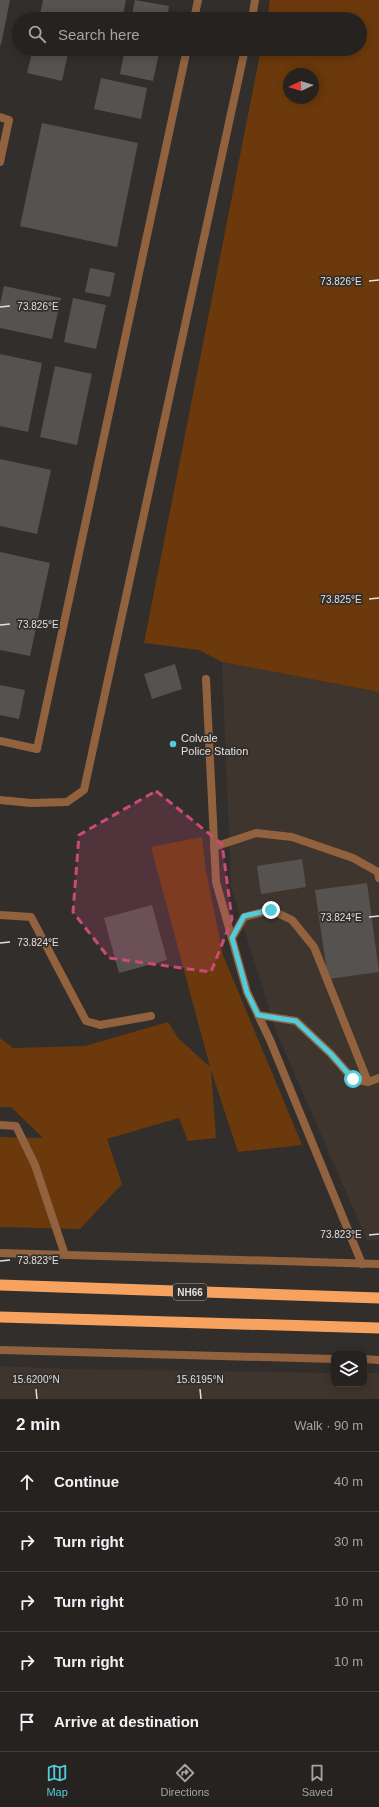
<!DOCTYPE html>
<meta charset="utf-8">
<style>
body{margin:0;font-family:Arial,sans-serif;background:#322f2d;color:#f1f3f6}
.controls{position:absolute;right:12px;bottom:12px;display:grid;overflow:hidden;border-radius:8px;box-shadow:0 2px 10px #0003}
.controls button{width:36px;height:36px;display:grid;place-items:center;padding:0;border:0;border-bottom:1px solid #423f3e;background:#262220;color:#f1f3f6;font:20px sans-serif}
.compass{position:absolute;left:283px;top:68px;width:36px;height:36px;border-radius:50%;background:#262220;box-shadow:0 2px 10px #0003;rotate:266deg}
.stop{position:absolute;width:12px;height:12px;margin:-9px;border:3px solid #52cbda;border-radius:50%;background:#fff}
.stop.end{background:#52cbda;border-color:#fff;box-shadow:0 1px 4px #0008}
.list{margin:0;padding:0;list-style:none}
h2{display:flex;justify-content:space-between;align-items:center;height:52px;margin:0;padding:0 16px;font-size:17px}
h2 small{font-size:13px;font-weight:400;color:#a4a4a5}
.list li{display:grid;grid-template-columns:26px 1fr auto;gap:12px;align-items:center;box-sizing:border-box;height:60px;padding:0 16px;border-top:1px solid #423f3e}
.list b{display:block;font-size:15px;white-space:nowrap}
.list em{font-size:13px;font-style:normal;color:#a4a4a5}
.icon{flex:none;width:22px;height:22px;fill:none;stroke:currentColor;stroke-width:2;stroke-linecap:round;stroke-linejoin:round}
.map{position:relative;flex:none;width:379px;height:1399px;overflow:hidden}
.search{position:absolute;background:#262220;box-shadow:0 2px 10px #0003;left:12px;right:12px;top:12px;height:44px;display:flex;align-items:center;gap:10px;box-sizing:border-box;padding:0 14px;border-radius:22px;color:#a4a4a5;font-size:15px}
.sheet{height:352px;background:#262220}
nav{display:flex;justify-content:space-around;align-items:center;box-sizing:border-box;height:56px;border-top:1px solid #423f3e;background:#262220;font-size:11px;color:#a4a4a5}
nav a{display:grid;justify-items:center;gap:2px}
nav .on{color:#52cbda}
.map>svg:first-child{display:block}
.built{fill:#3e352e}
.green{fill:#6b390b;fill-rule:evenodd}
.building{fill:#56524f}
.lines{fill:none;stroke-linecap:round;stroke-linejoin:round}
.service{stroke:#92623e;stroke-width:8}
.minor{stroke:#92623e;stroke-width:8}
.tertiary{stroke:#92623e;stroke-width:8}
.trunk{stroke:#f8a25f;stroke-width:11}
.route{stroke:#52cbda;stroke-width:5}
.marked{fill:#ca4a7c;fill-opacity:0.2;stroke:#ca4a7c;stroke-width:3;stroke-dasharray:8 5;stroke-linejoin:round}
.ticks{fill:none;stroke:#e2dfde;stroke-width:1.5}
.poi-dot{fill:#52cbda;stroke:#322e2b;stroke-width:1.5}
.labels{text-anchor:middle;stroke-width:3.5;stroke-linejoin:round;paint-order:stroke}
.shield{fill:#322e2b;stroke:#adaaa8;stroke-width:1}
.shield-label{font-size:10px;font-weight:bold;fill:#e2dfde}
.poi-label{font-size:11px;fill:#e2dfde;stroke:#322e2b;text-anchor:start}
.ticks-label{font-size:10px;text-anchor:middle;fill:#e2dfde;stroke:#322e2b;stroke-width:3.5;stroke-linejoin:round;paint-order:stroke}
</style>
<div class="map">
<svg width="379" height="1399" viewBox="0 0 379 1399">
<rect width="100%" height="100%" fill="#322e2b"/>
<path class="built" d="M222 662 379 692V1240H367L276 1031 231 887Z
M0 1366 71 1369 334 1373V1384H364V1373H379V1399H0Z"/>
<path class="green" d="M270 0H379V692L222 662 199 650 144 643 261 49H360V19H267ZM289 74H313V98H289Z
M202 837 206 871 223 955 302 1145 238 1152 211 1070 216 1138 188 1141 179 1118 107 1139 122 1184 80 1229 0 1227V1137L43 1138 11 1107H0V1038L13 1048 85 1046 168 1022 178 1038 210 1067 151 847Z"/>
<path class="building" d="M0 0H10L1 45H0Z
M43 0H126L122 19H39Z
M135 0 169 6 167 19H131Z
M33 49H69L62 81 27 73Z
M125 49H160L153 81 120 74Z
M101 78 147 88 141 119 94 109Z
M42 123 138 143 117 247 20 226Z
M90 268 115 273 110 297 85 292Z
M4 286 61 298 52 339 0 328V304Z
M73 298 106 305 96 349 64 342Z
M0 354 42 363 28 432 0 426Z
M55 366 92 374 77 445 40 437Z
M0 459 51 470 37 534 0 526Z
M0 552 50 563 30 656 0 650Z
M175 664 182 689 152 699 144 674Z
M0 685 25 690 19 719 0 715Z
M302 859 306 887 261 894 257 866Z
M367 883 379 972 328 979 315 890Z
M152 905 167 960 119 973 104 918Z"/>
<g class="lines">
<path class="service" d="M194 19 198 0
M252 19 255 0
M0 117 9 120 0 162
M0 741 37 749 187 49
M0 800 31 803 67 802 84 790 245 49
M214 847 256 833 292 837 353 858 378 872 379 878
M0 915 31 917 86 1021 100 1025 151 1016
M232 938 244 917 271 910 292 920 314 947 368 1082
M258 1015 296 1021 331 1054 353 1079 368 1082 379 1078
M0 1125 16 1126 35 1165 65 1255"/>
<path class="minor" d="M206 679 216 882 247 992 270 1040 362 1264"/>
<path class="tertiary" d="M0 1253 379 1264
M0 1350 334 1359
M364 1359 379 1360"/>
<path class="trunk" d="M0 1285 379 1298
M0 1317 379 1328"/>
</g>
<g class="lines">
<path class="route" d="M271 910 244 916 232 938 247 992 258 1015 296 1021 331 1054 353 1079"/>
</g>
<path class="marked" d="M156 791 222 844 232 919 211 972 109 958 73 912 79 835Z"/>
<path class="ticks" d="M369 281 379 280M0 307 10 306M369 599 379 598M0 625 10 624M369 917 379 916M0 943 10 942M369 1235 379 1234M0 1261 10 1260M36 1389 37 1399M200 1389 201 1399"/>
<circle class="poi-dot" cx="173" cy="744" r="4"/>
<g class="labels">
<rect class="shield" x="173" y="1284" width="34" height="16" rx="3"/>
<g class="shield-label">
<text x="190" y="1296">NH66</text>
</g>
<g class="poi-label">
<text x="181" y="742">Colvale<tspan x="181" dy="13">Police Station</tspan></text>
</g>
</g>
<g class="ticks-label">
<text x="341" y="285">73.826°E</text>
<text x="38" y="310">73.826°E</text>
<text x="341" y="603">73.825°E</text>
<text x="38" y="628">73.825°E</text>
<text x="341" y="921">73.824°E</text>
<text x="38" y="946">73.824°E</text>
<text x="341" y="1238">73.823°E</text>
<text x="38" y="1264">73.823°E</text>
<text x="36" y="1383">15.6200°N</text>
<text x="200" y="1383">15.6195°N</text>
</g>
</svg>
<div class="controls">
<button><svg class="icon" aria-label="layers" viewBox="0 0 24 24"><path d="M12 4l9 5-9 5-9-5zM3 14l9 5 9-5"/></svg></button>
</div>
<svg class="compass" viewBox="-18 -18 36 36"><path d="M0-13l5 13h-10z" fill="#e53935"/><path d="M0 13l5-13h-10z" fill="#a4a4a5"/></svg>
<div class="stop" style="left:353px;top:1079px"></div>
<div class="stop end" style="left:271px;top:910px"></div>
<div class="search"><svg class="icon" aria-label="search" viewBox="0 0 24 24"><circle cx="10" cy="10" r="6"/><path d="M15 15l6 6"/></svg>Search here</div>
</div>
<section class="sheet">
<h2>2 min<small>Walk · 90 m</small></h2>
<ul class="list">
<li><svg class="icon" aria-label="ahead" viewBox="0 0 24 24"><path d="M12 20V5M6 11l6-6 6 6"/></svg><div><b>Continue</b></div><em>40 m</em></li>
<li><svg class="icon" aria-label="right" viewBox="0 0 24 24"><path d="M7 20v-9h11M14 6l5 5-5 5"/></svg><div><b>Turn right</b></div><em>30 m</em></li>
<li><svg class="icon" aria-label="right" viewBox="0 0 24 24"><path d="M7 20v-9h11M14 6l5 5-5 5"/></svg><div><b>Turn right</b></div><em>10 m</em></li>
<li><svg class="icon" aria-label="right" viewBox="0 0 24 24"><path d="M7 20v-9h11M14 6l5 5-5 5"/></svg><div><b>Turn right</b></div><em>10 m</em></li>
<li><svg class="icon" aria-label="arrive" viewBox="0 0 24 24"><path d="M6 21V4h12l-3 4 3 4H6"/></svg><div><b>Arrive at destination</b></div></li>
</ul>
</section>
<nav>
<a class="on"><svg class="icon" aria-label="map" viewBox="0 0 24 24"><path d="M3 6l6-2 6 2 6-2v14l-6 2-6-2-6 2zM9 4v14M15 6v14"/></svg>Map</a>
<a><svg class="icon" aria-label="directions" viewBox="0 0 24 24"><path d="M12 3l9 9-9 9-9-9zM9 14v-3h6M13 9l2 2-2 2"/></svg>Directions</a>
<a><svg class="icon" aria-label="saved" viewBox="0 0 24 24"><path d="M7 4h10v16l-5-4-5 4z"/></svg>Saved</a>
</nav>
